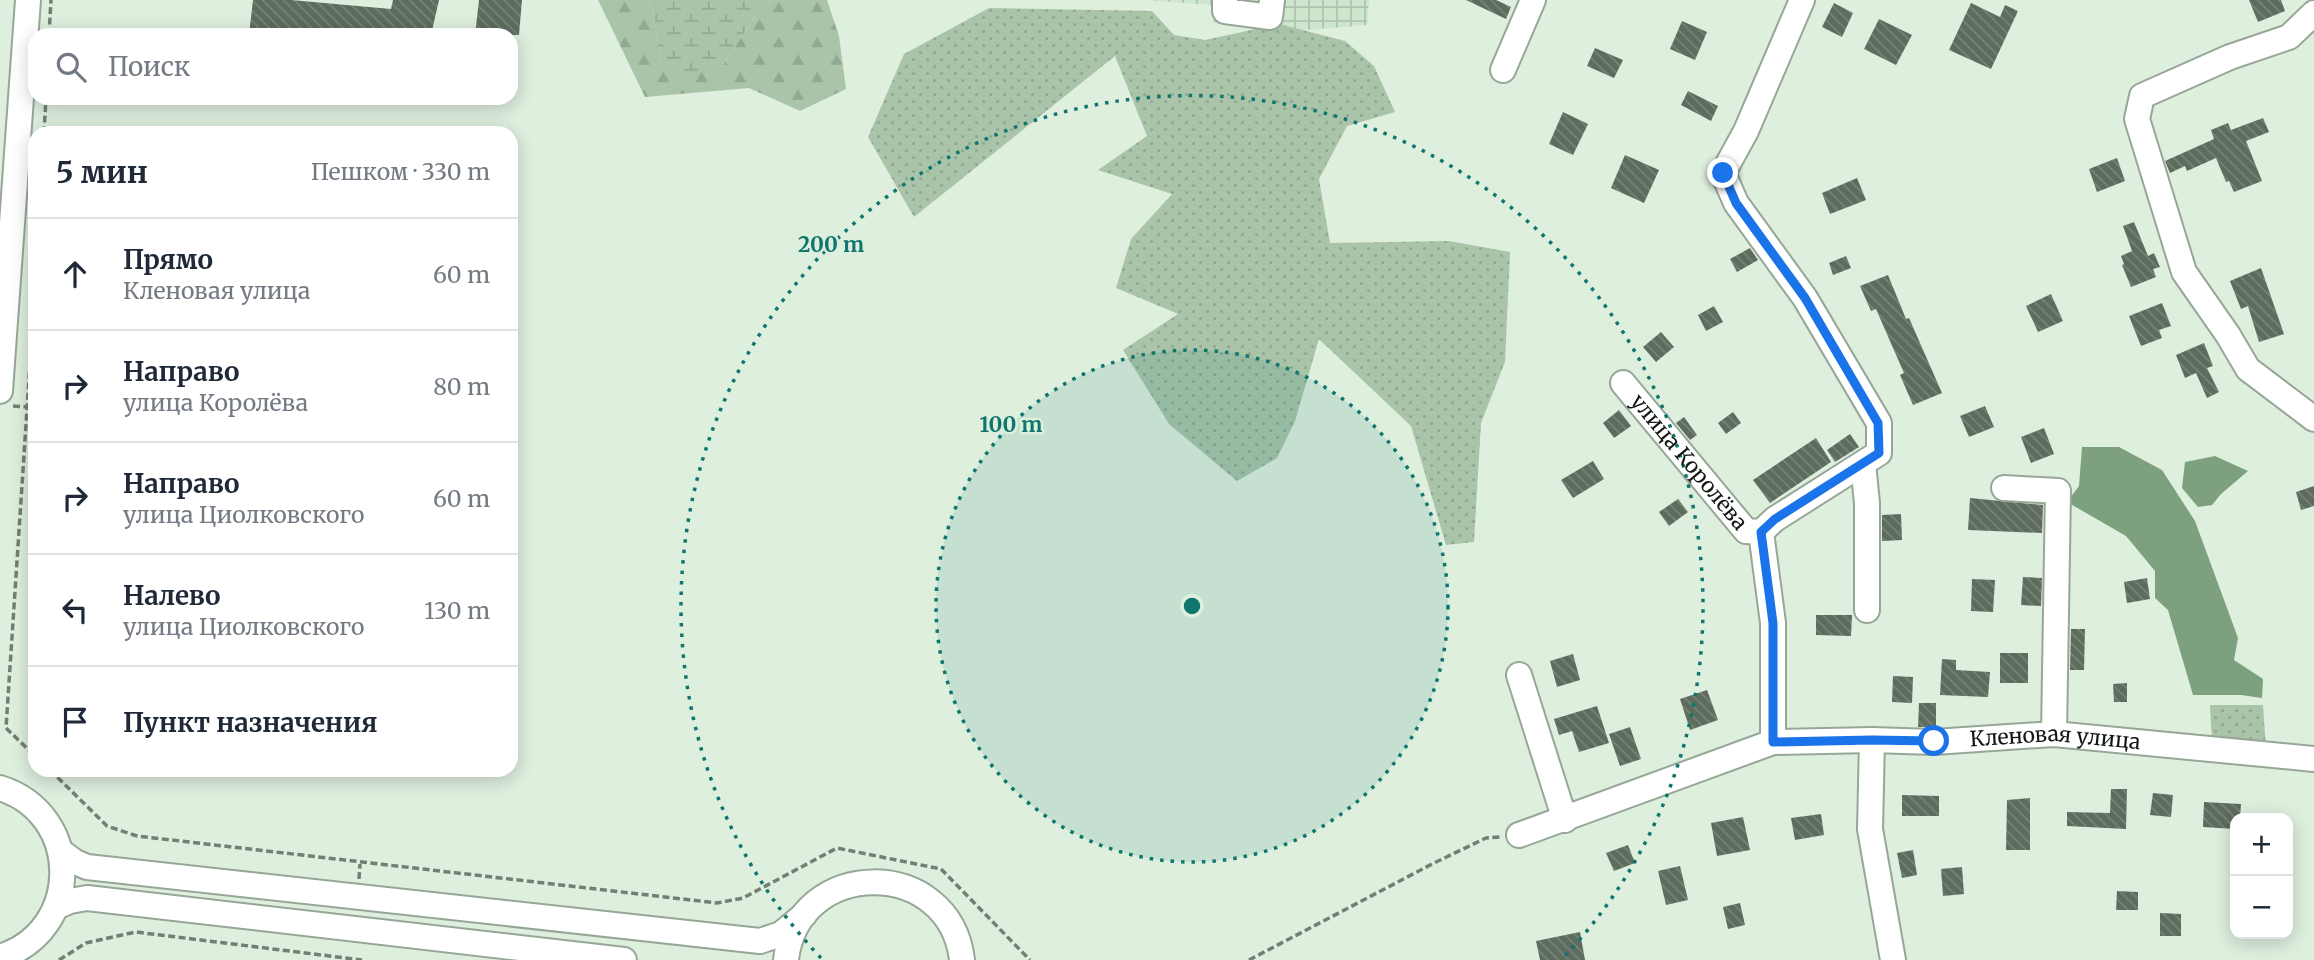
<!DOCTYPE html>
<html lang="ru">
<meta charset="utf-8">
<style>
body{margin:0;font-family:Merriweather,serif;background:#f2f2f3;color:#1f2937}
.controls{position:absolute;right:21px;bottom:21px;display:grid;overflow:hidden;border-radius:14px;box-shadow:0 4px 18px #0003}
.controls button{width:63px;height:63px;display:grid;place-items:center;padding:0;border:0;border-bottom:2px solid #e0e1e3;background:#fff;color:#1f2937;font:35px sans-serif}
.stop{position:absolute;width:21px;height:21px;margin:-16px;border:5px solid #1a73e8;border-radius:50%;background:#fff}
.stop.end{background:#1a73e8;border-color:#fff;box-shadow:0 2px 7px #0008}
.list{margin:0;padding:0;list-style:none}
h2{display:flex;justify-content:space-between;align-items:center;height:91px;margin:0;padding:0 28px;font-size:30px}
h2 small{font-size:23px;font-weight:400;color:#747a83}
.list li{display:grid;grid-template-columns:46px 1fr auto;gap:21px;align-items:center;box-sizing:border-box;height:112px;padding:0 28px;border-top:2px solid #e0e1e3}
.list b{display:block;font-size:26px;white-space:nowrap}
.list p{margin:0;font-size:23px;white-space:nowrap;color:#747a83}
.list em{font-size:23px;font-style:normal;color:#747a83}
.icon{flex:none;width:38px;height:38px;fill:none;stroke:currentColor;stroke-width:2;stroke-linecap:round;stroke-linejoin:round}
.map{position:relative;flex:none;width:2314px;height:960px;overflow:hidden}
.search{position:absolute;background:#fff;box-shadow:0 4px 18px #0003;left:28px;top:28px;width:490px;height:77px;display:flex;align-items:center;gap:18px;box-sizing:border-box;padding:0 24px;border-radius:21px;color:#747a83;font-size:26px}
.panel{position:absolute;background:#fff;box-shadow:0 4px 18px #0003;left:28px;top:126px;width:490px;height:651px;border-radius:21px}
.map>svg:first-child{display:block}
.industrial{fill:url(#industrial-grid)}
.grass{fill:url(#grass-dots)}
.forest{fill:url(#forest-firs)}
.wetland{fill:url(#wetland-marsh)}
.water{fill:#7da17e}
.building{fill:url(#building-back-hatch)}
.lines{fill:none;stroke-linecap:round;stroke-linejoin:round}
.minor-casing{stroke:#97a797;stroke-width:28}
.path{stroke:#747f74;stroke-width:3.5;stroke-dasharray:7 3.5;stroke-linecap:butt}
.minor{stroke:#fff;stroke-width:24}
.route{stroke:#1a73e8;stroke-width:9}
.ring{fill:none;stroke:#0f766e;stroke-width:3.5;stroke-dasharray:3.5 7}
.labels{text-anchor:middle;stroke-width:5;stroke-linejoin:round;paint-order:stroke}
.street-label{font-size:21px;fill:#111711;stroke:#deefde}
.centre{fill:#0f766e;stroke:#deefde;stroke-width:3.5}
.ring-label{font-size:21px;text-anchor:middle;font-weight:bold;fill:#0f766e;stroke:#deefde;stroke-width:5;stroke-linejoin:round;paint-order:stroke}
</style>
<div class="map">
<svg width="2314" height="960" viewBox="0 0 2314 960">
<defs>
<pattern id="industrial-grid" width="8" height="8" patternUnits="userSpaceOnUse" patternTransform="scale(1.75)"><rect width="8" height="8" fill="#cee5ce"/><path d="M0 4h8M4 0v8" fill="none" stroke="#b0c4b0"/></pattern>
<pattern id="grass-dots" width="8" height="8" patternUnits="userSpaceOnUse" patternTransform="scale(1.75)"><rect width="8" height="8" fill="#aac4aa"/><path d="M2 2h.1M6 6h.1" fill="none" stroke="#91a891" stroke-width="1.8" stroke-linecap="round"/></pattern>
<pattern id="forest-firs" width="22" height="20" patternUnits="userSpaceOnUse" patternTransform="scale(1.75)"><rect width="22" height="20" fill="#aac4aa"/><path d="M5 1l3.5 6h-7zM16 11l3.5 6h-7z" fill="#91a891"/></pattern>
<pattern id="wetland-marsh" width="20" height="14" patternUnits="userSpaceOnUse" patternTransform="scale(1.75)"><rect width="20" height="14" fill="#aac4aa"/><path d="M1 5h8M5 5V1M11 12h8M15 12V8" fill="none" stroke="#91a891"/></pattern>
<pattern id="building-back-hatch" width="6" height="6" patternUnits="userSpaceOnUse" patternTransform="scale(1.75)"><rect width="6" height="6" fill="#5d6c5d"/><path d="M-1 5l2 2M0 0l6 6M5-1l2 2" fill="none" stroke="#788378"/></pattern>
</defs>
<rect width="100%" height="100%" fill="#deefde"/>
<path class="industrial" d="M1144 0H1369L1367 25 1284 32 1214 23 1212 5Z"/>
<path class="grass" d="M989 8 1152 11 1174 35 1205 40 1279 24 1345 41 1374 66 1395 112 1347 126 1319 179 1330 243 1449 241 1510 252 1505 362 1481 423 1474 542 1446 545 1411 426 1319 339 1295 421 1277 458 1237 481 1169 424 1123 350 1178 314 1116 288 1131 239 1172 194 1098 170 1147 136 1115 56 914 217 868 137 904 54Z
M2210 705H2263L2266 748 2212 741Z"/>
<path class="forest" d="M598 0H647L653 10 661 63 722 66 754 18 771 0H827L839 36 846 89 800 111 749 88 645 97Z"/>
<path class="wetland" d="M647 0H771L754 18 722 66 682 77 661 64 653 10Z"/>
<path class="water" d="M2082 447H2119L2162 470 2195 521 2238 638 2234 660 2263 679 2262 698 2241 695H2193L2168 610 2155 598V571L2126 536 2067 502 2079 486Z
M2215 456 2248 471 2221 494 2212 505 2198 507 2182 488 2185 462Z"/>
<path class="building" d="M253 0H291L391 9 393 0H439L431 35H249Z
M479 0H522L519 35H475Z
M1466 0H1496L1511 7 1506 19Z
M2249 0H2281L2285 11 2258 22Z
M1834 3 1853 13 1842 37 1822 27Z
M1971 3 2000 17 2005 5 2018 11 1991 69 1949 50Z
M1879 19 1912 35 1896 65 1864 49Z
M1682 21 1707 32 1695 60 1670 49Z
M1595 48 1623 60 1614 78 1587 66Z
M1688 91 1718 106 1711 121 1681 105Z
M1563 112 1588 124 1573 155 1549 144Z
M2263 118 2269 132 2246 141 2262 181 2234 192 2229 181 2226 182 2216 158 2187 171 2185 166 2170 173 2165 161 2214 139 2211 130 2228 123 2231 130Z
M1625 155 1659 170 1644 203 1611 188Z
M2117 158 2125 181 2097 192 2089 169Z
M1857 178 1866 200 1830 214 1822 193Z
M2134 222 2148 256 2154 253 2160 267 2153 269 2156 277 2131 287 2122 265 2124 264 2121 256 2132 251 2123 226Z
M1750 248 1758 260 1737 272 1730 259Z
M1846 256 1851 268 1833 275 1829 263Z
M2261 268 2284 334 2259 342 2248 306 2241 309 2230 281Z
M1888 275 1906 319 1909 318 1942 393 1913 405 1900 375 1904 373 1876 309 1871 311 1860 286Z
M2051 294 2063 321 2038 332 2026 306Z
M2162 303 2171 326 2159 330 2162 338 2141 346 2129 316Z
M1714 306 1723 322 1706 331 1698 315Z
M1661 332 1674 347 1656 362 1643 347Z
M2204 343 2213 366 2207 368 2219 392 2207 398 2196 373 2185 378 2176 355Z
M1985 406 1994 427 1969 437 1960 416Z
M1619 410 1631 426 1614 438 1603 423Z
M1733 412 1741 423 1726 434 1718 423Z
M1684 417 1697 435 1690 440 1676 423Z
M2044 428 2054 454 2031 463 2021 437Z
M1850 434 1859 447 1835 462 1827 450Z
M1816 438 1831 462 1770 503 1753 480Z
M1593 461 1604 479 1573 498 1561 480Z
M2314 486V506L2301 510 2296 492Z
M1970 498 2043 505 2042 533 1968 530Z
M1678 499 1688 512 1669 526 1659 512Z
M1901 514 1902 540 1882 541V515Z
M2023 577 2042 578 2041 606 2021 605Z
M2147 578 2150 599 2127 603 2124 582Z
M1972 579 1995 580 1993 612 1971 611Z
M1816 615H1852L1851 636 1816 635Z
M2071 629H2085L2084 670H2070Z
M2000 653H2028V683H2000Z
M1573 654 1580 680 1557 687 1550 661Z
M1942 659 1956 660V670L1990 672 1988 697 1940 695Z
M1893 676 1913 677 1912 703 1892 702Z
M2127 683V702H2114L2113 684Z
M1707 690 1718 720 1690 730 1680 699Z
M1919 703H1936V727H1918Z
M1597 706 1609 743 1579 752 1572 731 1559 735 1554 719Z
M1630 727 1641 759 1620 766 1609 734Z
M2111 789H2127L2126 829 2067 826V812L2110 813Z
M2153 793 2173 795 2171 817 2150 815Z
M1902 795 1939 796V816H1902Z
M2030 798V850H2006L2007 800Z
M2204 802 2241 804 2240 818H2235V829L2203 827Z
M1821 814 1824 835 1795 840 1791 818Z
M1743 817 1750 850 1717 856 1711 823Z
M1628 845 1635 863 1614 871 1606 853Z
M1913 850 1917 875 1902 878 1897 853Z
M1680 866 1688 900 1666 905 1658 871Z
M1962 867 1964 894 1943 896 1941 869Z
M2117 891 2138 892V910H2116Z
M1740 903 1745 925 1728 929 1723 907Z
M2160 913 2181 914V936H2160Z
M1580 932 1585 960H1540L1536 941Z"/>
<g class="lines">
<defs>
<g id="minor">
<path d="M1225 0V11L1270 17 1272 0"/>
<path d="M2314 13 2289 37 2230 57 2142 96 2137 119 2184 272 2228 335 2248 369 2314 419"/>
<path d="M1503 70 1533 0"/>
<path id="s1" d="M1623 383 1746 531 1761 532 1773 623V742"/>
<path d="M0 391 28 0"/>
<path d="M1863 464 1867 503V610"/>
<path d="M2004 488 2058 491 2054 734"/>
<path d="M1761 532 1775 519 1879 453V423L1805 298 1736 203 1723 173 1746 131 1802 0"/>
<path d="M1519 675 1565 820"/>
<path d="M1872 740 1870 829 1893 960"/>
<path d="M0 788C83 814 83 931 0 957"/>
<path id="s2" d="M1519 835 1773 742 1872 740 1934 742 2054 734 2314 759"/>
<path d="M60 851 75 862 87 867 760 941 781 934 804 915"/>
<path d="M56 907 70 901 87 898 624 960"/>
<path d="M786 960C797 857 950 856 962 960"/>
</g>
</defs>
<use href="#minor" class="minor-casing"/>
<path class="path" d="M49 35 51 0
M44 133 46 98
M35 288 6 728 35 756
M13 406 28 407
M50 770 107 826 137 836 717 903 743 898 837 848 941 869 1030 960
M359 879 360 864
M59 960 86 943 136 932 362 960
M1249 960 1434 863 1486 838 1500 837"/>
<use href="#minor" class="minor"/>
</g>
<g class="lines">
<path class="route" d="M1723 173 1736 203 1805 298 1878 423 1879 453 1775 519 1761 532 1773 623V742L1872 740 1934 741"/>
</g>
<circle cx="1192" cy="606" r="256" fill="#0f766e" fill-opacity=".12"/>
<g class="ring">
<circle cx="1192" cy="606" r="256"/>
<path d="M821 958A511 511 0 1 1 1563 958"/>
</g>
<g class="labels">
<g class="street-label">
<text dy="7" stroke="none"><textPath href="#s1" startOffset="103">улица Королёва</textPath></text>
<text dy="7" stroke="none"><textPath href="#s2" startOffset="553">Кленовая улица</textPath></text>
</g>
</g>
<circle cx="1192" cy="606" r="10" class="centre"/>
<g class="ring-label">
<text x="831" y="252">200 m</text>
<text x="1011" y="432">100 m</text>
</g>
</svg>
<div class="controls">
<button>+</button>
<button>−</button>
</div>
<div class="stop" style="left:1934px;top:741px"></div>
<div class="stop end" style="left:1723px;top:173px"></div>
<div class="search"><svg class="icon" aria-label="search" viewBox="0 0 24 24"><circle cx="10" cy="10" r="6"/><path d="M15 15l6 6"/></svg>Поиск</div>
<section class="panel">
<h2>5 мин<small>Пешком · 330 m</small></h2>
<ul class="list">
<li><svg class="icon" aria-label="ahead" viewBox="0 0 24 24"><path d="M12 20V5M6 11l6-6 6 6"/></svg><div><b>Прямо</b><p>Кленовая улица</p></div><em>60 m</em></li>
<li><svg class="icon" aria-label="right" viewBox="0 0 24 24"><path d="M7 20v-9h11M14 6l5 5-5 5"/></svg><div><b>Направо</b><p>улица Королёва</p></div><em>80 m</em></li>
<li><svg class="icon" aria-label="right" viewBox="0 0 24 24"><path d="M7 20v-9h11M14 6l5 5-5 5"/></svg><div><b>Направо</b><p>улица Циолковского</p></div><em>60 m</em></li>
<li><svg class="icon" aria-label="left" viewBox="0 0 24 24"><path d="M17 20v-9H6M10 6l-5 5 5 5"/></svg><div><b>Налево</b><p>улица Циолковского</p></div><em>130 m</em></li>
<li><svg class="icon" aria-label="arrive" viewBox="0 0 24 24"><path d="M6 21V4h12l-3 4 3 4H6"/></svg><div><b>Пункт назначения</b></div></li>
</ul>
</section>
</div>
